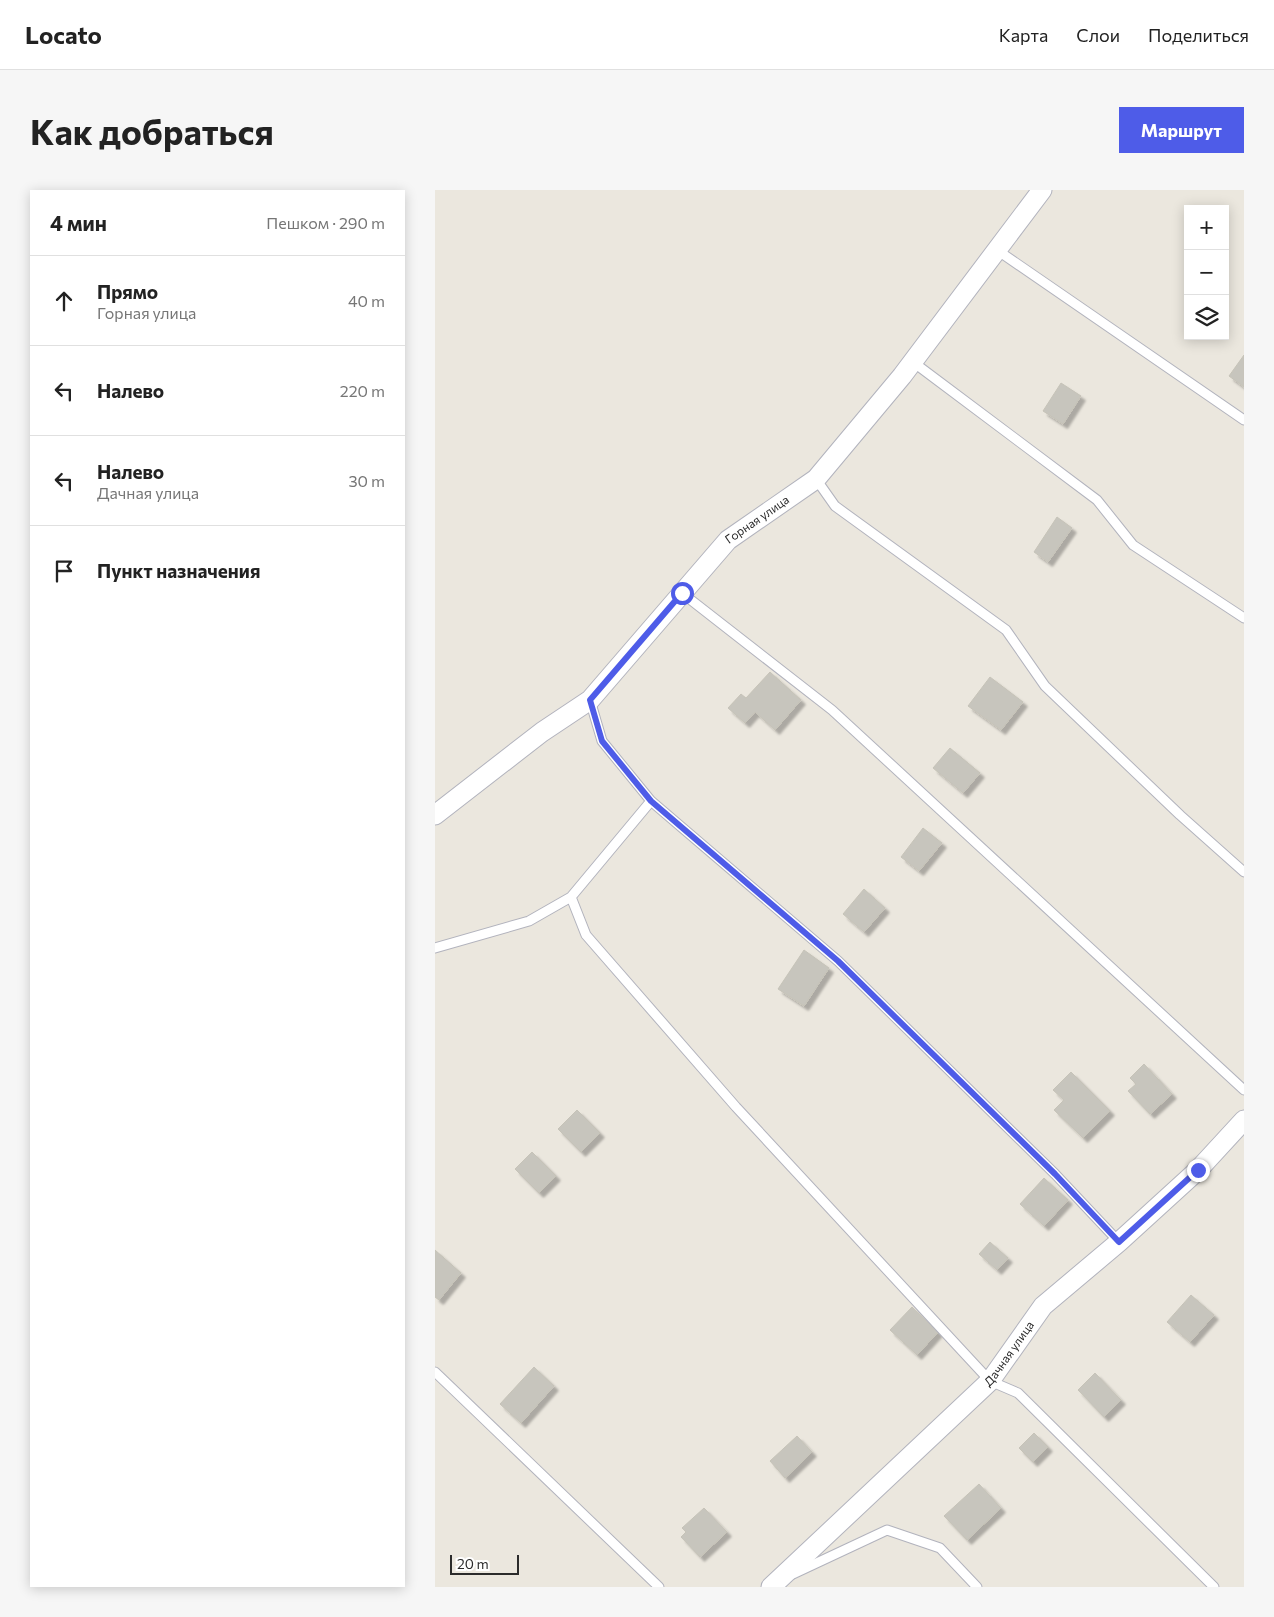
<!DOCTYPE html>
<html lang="ru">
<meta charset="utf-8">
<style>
body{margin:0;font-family:Commissioner,sans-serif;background:#f6f6f6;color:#222}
.controls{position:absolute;right:15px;top:15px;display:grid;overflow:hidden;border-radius:0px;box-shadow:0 2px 12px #0003}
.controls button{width:45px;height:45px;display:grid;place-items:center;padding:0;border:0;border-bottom:1px solid #e0e0e0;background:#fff;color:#222;font:25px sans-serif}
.scale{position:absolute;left:15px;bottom:12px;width:69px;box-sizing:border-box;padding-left:5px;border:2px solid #2b2b2b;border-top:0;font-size:14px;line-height:18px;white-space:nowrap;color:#2b2b2b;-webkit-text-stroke:4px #fff;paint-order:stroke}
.stop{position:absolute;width:15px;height:15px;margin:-11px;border:4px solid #4e5ce8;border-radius:50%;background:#fff}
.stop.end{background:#4e5ce8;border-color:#fff;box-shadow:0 1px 5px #0008}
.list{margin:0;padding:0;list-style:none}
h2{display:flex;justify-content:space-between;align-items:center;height:65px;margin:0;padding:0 20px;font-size:21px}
h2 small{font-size:16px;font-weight:400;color:#767676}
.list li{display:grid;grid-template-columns:32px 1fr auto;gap:15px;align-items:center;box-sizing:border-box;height:90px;padding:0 20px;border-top:1px solid #e0e0e0}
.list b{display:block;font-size:19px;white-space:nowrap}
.list p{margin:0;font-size:16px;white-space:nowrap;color:#767676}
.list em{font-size:16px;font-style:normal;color:#767676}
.icon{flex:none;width:28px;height:28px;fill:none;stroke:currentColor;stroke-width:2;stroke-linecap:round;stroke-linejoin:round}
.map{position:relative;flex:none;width:809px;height:1397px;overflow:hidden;border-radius:0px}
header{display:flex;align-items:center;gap:30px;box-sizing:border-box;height:70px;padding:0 25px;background:#fff;border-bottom:1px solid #e0e0e0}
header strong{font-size:24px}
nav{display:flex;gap:28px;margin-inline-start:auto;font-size:18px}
.intro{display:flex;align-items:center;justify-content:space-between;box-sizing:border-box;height:120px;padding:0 30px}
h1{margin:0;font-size:35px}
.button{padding:12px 22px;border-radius:0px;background:#4e5ce8;color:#fff;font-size:18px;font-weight:700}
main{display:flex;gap:30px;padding:0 30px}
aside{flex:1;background:#fff;border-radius:0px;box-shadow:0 2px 12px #0003}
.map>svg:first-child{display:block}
.building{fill:#c7c5bd;stroke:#c6c3b8;filter:url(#shadow)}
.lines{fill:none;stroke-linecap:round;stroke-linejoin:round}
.service-casing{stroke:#b2b3bd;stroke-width:11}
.minor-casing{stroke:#b2b3bd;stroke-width:21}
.service{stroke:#fff;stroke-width:9}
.minor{stroke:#fff;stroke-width:19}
.route{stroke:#4e5ce8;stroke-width:6}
.labels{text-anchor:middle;stroke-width:5;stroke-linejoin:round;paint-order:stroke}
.street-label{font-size:12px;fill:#2b2b2b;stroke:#fff}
</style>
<header>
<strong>Locato</strong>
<nav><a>Карта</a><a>Слои</a><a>Поделиться</a></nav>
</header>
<div class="intro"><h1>Как добраться</h1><a class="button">Маршрут</a></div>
<main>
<aside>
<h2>4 мин<small>Пешком · 290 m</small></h2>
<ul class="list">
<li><svg class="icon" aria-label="ahead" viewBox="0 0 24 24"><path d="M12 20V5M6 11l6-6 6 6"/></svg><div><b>Прямо</b><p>Горная улица</p></div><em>40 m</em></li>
<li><svg class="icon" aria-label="left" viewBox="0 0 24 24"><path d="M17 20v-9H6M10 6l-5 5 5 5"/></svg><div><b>Налево</b></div><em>220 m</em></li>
<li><svg class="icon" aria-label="left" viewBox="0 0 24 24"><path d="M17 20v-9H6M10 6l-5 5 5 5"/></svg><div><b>Налево</b><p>Дачная улица</p></div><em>30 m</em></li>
<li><svg class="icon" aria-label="arrive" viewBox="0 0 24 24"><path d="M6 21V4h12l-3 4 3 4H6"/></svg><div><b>Пункт назначения</b></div></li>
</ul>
</aside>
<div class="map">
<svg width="809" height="1397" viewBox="0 0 809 1397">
<defs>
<filter id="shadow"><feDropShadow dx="4.5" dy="4.5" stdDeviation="1" flood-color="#0004"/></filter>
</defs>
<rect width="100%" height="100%" fill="#ebe7de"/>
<path class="building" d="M809 165V197L794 186Z
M626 193 646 206 628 234 608 221Z
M622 327 637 338 613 372 599 362Z
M335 482 366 510 340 540 320 522 310 533 293 518 306 504 311 508Z
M555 487 588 512 566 540 533 516Z
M515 558 545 583 528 603 498 578Z
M488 638 507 653 484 681 466 667Z
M429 699 450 718 429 742 408 724Z
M369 760 394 778 369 816 343 799Z
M709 874 737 904 715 924 693 901 701 894 695 888Z
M636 882 675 921 648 948 619 920 629 910 618 900Z
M142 920 165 943 146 962 123 939Z
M97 962 121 986 104 1003 80 979Z
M609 988 633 1010 609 1036 585 1014Z
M555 1052 573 1068 562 1080 544 1064Z
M0 1060 26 1083 4 1110 0 1107Z
M756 1105 779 1125 755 1152 732 1132Z
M477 1117 503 1142 482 1165 455 1140Z
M99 1177 119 1196 86 1233 65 1214Z
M660 1183 686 1210 669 1227 643 1200Z
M599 1243 613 1257 598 1272 584 1258Z
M362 1246 377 1262 350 1288 335 1271Z
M544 1294 566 1318 532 1350 509 1326Z
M269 1318 292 1342 265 1367 246 1347 251 1342 247 1338Z"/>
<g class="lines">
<defs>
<path id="service" d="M562 60 809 230
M478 172 662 310 698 355 809 428
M381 289 400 316 571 440 610 496 745 625 809 682
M247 403 397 520 809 900
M155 510 167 551 216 611 403 771 620 984 684 1052
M136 707 151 745 301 917 555 1191 583 1203 779 1397
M0 758 94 731 136 707 216 611
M0 1182 224 1397
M358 1384 452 1340 505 1358 542 1397"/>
<g id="minor">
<path id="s1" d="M0 625 107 542 155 510 293 350 381 289 467 186 607 0"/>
<path id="s2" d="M336 1397 555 1191 608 1116 684 1052 763 980 809 930"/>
</g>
</defs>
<use href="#service" class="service-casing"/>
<use href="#minor" class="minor-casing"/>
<use href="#service" class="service"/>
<use href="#minor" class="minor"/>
</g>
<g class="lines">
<path class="route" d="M247 403 155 510 167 551 216 611 403 771 620 984 684 1052 763 980"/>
</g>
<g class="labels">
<g class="street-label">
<text dy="4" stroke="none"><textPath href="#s1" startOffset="440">Горная улица</textPath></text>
<text dy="4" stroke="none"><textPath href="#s2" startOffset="334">Дачная улица</textPath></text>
</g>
</g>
</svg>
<div class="controls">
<button>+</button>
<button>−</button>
<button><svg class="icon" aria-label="layers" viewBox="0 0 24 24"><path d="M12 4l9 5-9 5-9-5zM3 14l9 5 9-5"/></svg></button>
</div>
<div class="scale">20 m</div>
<div class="stop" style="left:247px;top:403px"></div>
<div class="stop end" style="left:763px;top:980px"></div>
</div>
</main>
